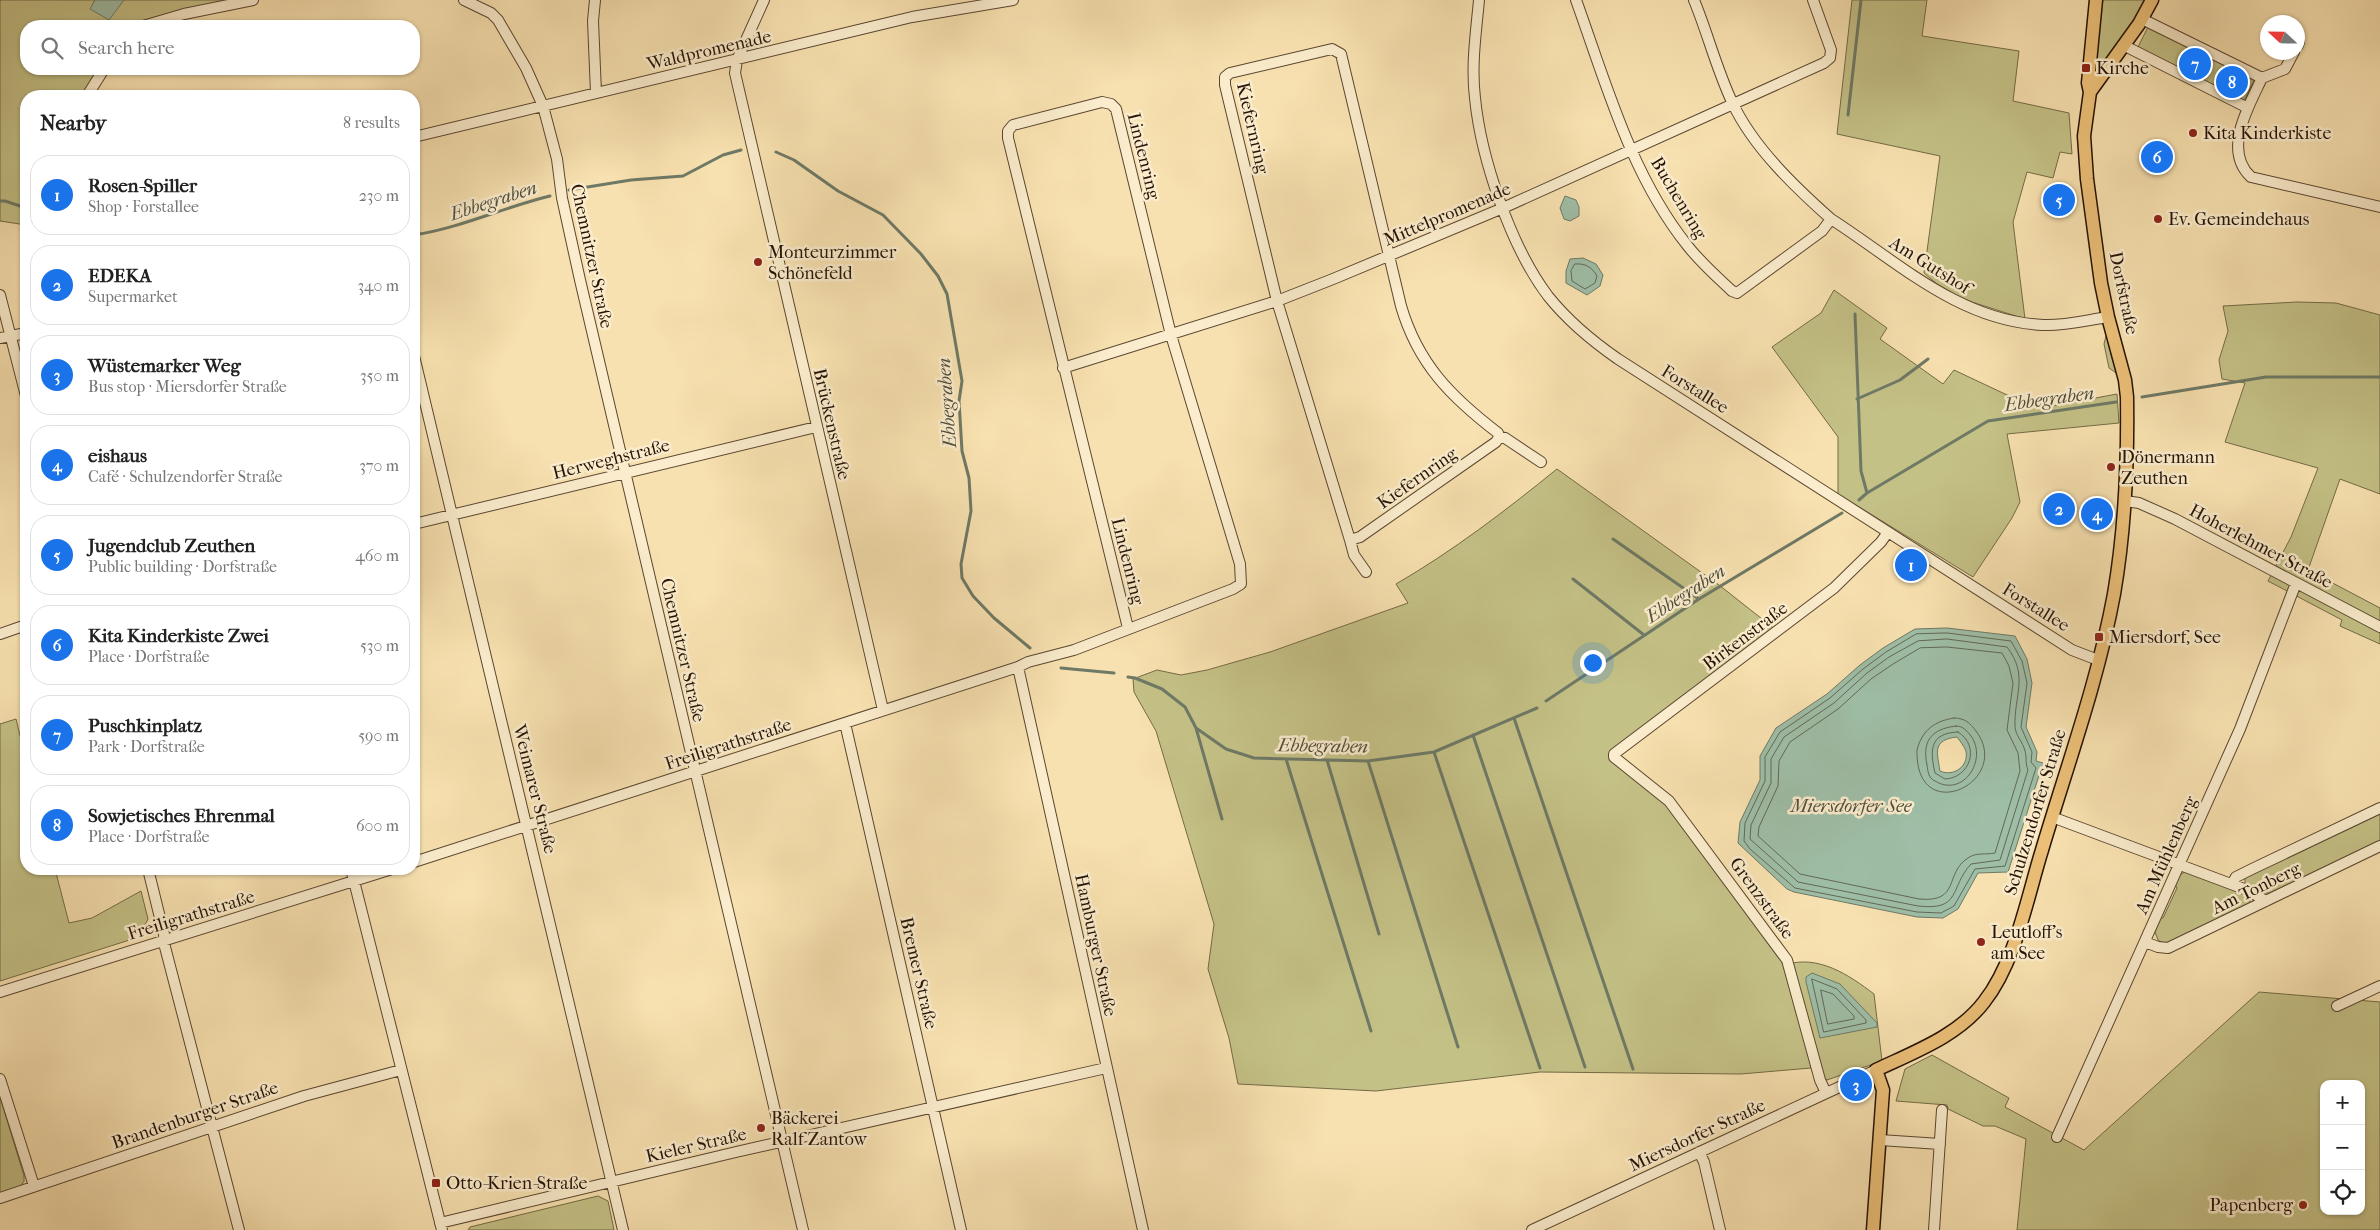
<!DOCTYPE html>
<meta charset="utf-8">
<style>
body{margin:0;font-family:"IM FELL French Canon",serif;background:#f6f6f6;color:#222}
.controls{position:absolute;right:15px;bottom:15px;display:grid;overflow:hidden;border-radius:10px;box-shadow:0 1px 4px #0004}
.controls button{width:45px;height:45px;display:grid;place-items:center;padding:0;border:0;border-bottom:1px solid #e0e0e0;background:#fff;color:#222;font:25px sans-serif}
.compass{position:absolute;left:2260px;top:15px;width:45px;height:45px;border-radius:50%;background:#fff;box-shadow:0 1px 4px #0004;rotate:292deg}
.you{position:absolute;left:1592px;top:662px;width:18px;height:18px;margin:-12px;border:4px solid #fff;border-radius:50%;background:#1a73e8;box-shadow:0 0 0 8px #1a73e833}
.badge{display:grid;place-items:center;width:32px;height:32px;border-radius:50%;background:#1a73e8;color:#fff;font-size:16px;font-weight:700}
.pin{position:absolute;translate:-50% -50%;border:2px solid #fff;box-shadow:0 1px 5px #0006}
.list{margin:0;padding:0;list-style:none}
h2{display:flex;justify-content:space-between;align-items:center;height:65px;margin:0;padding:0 20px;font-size:21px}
h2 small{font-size:16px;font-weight:400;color:#767676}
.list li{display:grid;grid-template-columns:32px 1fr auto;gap:15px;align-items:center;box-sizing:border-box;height:80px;margin:0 10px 10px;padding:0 10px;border:1px solid #e0e0e0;border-radius:20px}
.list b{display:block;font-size:19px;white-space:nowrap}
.list p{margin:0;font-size:16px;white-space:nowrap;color:#767676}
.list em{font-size:16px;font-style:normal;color:#767676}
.icon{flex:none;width:28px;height:28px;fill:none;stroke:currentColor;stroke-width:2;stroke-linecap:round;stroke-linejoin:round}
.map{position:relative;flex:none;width:2380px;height:1230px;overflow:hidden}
.search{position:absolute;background:#fff;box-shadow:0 1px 4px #0004;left:20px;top:20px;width:400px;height:55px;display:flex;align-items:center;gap:12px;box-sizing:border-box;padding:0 18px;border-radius:20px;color:#767676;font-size:19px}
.panel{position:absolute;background:#fff;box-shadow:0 1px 4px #0004;left:20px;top:90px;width:400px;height:785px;border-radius:20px}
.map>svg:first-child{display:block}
.green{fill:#c4c186;stroke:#746a46;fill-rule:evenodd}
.water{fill:#9ebea7;stroke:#6e7966;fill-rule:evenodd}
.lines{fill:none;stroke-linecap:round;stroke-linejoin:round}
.shore{stroke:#626856;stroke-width:1}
.stream{stroke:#6e7966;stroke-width:3}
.minor-casing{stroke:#5a4630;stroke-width:12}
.major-casing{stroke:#251205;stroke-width:15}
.minor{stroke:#faeccc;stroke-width:10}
.major{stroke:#ecc078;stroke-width:12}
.poi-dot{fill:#8f2418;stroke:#faeccc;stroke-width:2}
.labels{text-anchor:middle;stroke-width:5;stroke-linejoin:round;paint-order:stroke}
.street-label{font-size:18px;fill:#251205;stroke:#faeccc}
.poi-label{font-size:18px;fill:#251205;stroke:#faeccc;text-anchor:start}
.water-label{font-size:19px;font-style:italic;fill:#4f4e3e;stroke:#faeccc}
</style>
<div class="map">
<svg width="2380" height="1230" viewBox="0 0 2380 1230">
<rect width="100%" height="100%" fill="#f8e1b0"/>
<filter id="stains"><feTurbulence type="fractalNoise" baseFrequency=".004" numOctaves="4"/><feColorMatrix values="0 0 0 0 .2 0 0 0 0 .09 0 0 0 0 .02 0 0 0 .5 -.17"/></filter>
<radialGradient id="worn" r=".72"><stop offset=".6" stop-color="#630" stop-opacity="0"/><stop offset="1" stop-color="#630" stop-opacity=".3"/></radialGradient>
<path class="green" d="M0 0H95L91 9 124 0H233L136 23 134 26H26V69H98L82 96H26V225L0 221Z
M1852 0H1927L1922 36 2019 51 2013 101 2069 113 2072 154 2060 152 2053 178 2027 172 2013 222 2025 319 1972 302 1944 290 1924 273 1940 156 1837 134Z
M2100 0H2146L2142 10 2105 62H2098L2094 55Z
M2148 27 2255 78 2245 99 2241 100 2137 49Z
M1834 290 1887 328 1880 339 1943 384 1954 370 2022 402 2047 407 2117 394 2119 423 2007 434 2020 502 2012 518 1973 577 1838 494V437L1772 347 1821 313Z
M2297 302 2336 303 2380 315V494L2340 479 2308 570 2380 608V644L2340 626 2342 620 2268 581 2291 537 2318 468 2225 442 2245 383 2222 379 2219 360 2228 331 2223 306Z
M2107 332 2119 375 2109 368 2104 344Z
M1557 469 1719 585 1776 630 1608 754 1615 762 1667 802 1785 965C1818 954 1849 975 1874 994L1882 1061 1827 1080 1811 1068 1741 1074 1540 1072 1376 1091 1238 1084 1229 1038 1208 969 1214 924 1156 731 1134 692 1133 679 1157 670 1181 675 1207 670 1270 652 1408 603 1396 584C1453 551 1505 511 1557 469Z
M16 719 26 760V869H55L69 923 92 918 141 891 148 919 139 937 0 981V724Z
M2380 811V843L2271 893H2266L2245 884V876Z
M2185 872 2248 895 2250 899V903L2170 943 2165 944 2158 940 2155 932 2160 918H2163L2177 888 2175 884 2179 875Z
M2259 992 2380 1002V1230H2017L2026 1139 1995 1126H1983L1948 1109 1947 1105 1896 1101 1905 1069 1932 1055 2009 1098 2005 1107 2084 1150ZM2324 1084H2361V1211H2324Z
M0 1097 24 1176V1182L19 1187 0 1193Z
M598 1196 608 1201 614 1230H468L470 1227Z"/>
<path class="water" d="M95 0H124L109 20 90 9Z
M1565 196 1576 200 1579 207V216L1570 221 1564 219 1560 208Z
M1583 258 1596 264 1603 275 1600 286 1587 295 1566 283V271L1570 259Z
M1947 628 2015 636 2027 659 2032 683 2026 727 2037 752 2036 761 2043 763 2008 872 1978 873 1958 909 1943 918 1917 917 1794 892 1787 889 1738 843 1740 822 1760 780V756L1776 728 1827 694 1860 665 1883 648 1915 629ZM1957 737C1960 741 1964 746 1966 751 1969 767 1953 777 1940 771 1937 752 1932 740 1957 737Z
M1812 973 1840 984 1877 1023V1027L1820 1038 1806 982V977Z"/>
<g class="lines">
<path class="shore" d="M1575 264C1585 263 1592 267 1597 276L1595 283 1585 289 1572 281 1571 271Z
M1947 633 2011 641 2022 661 2027 683 2021 727 2032 752 2031 762 2036 768 2005 866 1975 869 1954 906 1941 913 1917 912 1795 888 1750 849 1744 841 1745 823 1765 781V757L1780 732 1830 698 1863 669 1886 652 1916 634Z
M1947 639 2007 647C2029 676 2014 695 2015 726 2015 735 2023 742 2025 751 2027 758 2025 763 2028 770L2000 860 1971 864C1949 888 1962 911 1918 906L1798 882 1750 839 1751 825 1771 783V759L1784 737 1834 703 1867 673 1889 657 1918 641Z
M1947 647 2002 653 2009 666 2013 683 2007 730 2018 753 2020 771 1995 853C1986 855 1976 852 1968 858 1944 873 1961 903 1919 899L1800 874 1758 836 1759 827 1778 786 1779 761 1790 742 1838 709 1871 679 1893 664 1920 648Z
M1954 718C1965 718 1970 723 1976 731 2014 782 1915 829 1917 750 1922 730 1935 721 1954 718Z
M1956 726C1963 726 1966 730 1971 736 1988 760 1963 798 1935 781 1928 778 1928 771 1927 765 1922 741 1931 729 1956 726Z
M1958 732C1981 746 1970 778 1945 779L1935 773C1930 751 1929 733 1958 732Z
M1812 979 1837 989 1866 1020V1023L1824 1032Z
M1821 990 1833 994 1854 1016V1019L1828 1024Z"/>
<path class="stream" d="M1848 115 1861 0
M776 152 794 160 838 191 883 215 921 254 938 276 947 294 962 381 959 401 962 451 969 478 971 511 961 564 962 578 973 596 994 618 1030 648
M569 190 631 180 683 176 723 155 741 150
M0 201H5L26 208
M414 235C461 228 504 207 550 196
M1855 314 1861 471 1867 493
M2142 397 2266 377H2380
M1857 399 1900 380 1928 359
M1859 500 1867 493 1988 421 2116 402
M1613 539 1699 599
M1573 579 1644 635
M1061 668 1114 673
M1128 677 1135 678 1162 689 1185 707 1196 728 1226 749 1254 758 1368 761 1434 752 1537 708
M1546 701 1699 599 1842 513
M1514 718 1633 1069
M1196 728 1222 819
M1473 735 1585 1067
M1434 752 1540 1068
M1286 759 1371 1031
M1327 760 1379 934
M1368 761 1458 1047"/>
<defs>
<path id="minor" d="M464 0 491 13 498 20 526 68 543 106 557 159 562 198 580 280 803 1230
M595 0 593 21 596 93
M764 0 737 60 735 73 883 710
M1479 0C1476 33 1471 65 1475 98 1481 159 1511 247 1548 296 1568 321 1592 341 1618 359L2072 650 2098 660
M1576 0C1606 83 1631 175 1687 245 1700 262 1716 276 1732 291L1737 293 1822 231 1831 219C1795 187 1754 148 1733 104 1717 71 1708 34 1694 0
M2142 19 2262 78
M143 26 184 14 253 0
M2123 45 2248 108
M2298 45 2299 42
M1332 49 1341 54 1401 306C1418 364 1451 397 1498 433L1499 437 1496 442 1360 537 1350 540 1277 301 1225 85V77L1230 73Z
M2294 52 2285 69 2262 78C2249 106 2222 150 2251 177L2380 207
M87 96 104 69
M414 137 912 17 1013 0
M1831 219C1898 262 1959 321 2043 325 2065 326 2087 320 2108 317
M0 295 26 396
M0 338 26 333
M414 356 623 1230
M1063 368 1277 301 1333 279 1503 208 1824 63 1830 58 1831 50 1813 0
M1499 437 1505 438 1541 462
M2125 501 2139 503 2175 519 2380 627
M414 524 816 427
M1350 540 1354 555 1366 572
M0 634 26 625
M1018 667 1143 1230
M845 723 961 1230
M2052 817 2247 890 2266 901
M414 862 1018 667 1028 662 1074 650 1233 589 1241 584 1240 564 1171 335 1116 109 1111 104 1102 102 1013 125 1008 131V138L1128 628
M148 869 164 934 165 947 239 1230
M351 869 442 1230
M2232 884 2236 877 2252 869 2380 808
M2145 942 2158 947 2168 948 2380 846
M0 992 392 869
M2337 1006 2380 986
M0 1079 34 1186
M1826 1093 1820 1080 1787 960 1669 801 1614 757V754L1834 588 1881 542 1888 532
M2057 1137 2240 729 2296 583
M1880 1140 1940 1144
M1699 1152 1704 1162 1720 1230
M0 1198 304 1096 401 1070
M440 1223 736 1152 1106 1068
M1532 1230 1876 1070
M1934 1230 1942 1110"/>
<path id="major" d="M2090 92 2139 24 2152 0
M1873 1230 1883 1090 1876 1070C1914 1052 1958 1036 1984 1002 2016 961 2027 898 2042 850 2067 766 2098 681 2114 594 2125 530 2128 463 2127 397L2125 380 2108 317 2101 283 2087 179 2084 136 2090 92 2088 83 2096 0"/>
</defs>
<use href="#minor" class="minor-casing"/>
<use href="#major" class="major-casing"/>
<use href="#minor" class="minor"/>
<use href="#major" class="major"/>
</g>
<g class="poi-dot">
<rect x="2081" y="63" width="10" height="10" rx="2.5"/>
<circle cx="2193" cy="133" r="5"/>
<circle cx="2158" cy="219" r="5"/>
<circle cx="758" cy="262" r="5"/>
<circle cx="2111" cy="467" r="5"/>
<rect x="2094" y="632" width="10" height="10" rx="2.5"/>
<circle cx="1981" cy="942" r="5"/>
<circle cx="761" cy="1128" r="5"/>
<rect x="431" y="1178" width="10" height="10" rx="2.5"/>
<circle cx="2303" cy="1205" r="5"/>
</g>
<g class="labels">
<g class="street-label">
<text transform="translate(709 50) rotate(-13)" y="6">Waldpromenade</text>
<text transform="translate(1253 128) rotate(77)" y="6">Kiefernring</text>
<text transform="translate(1144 156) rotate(76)" y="6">Lindenring</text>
<text transform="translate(1679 198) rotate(59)" y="6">Buchenring</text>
<text transform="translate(1447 214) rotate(-23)" y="6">Mittelpromenade</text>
<text transform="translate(592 256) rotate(78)" y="6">Chemnitzer Straße</text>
<text transform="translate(1930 265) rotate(32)" y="6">Am Gutshof</text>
<text transform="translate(2124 293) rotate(78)" y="6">Dorfstraße</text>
<text transform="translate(1695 389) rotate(32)" y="6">Forstallee</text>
<text transform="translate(832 424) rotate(77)" y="6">Brückenstraße</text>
<text transform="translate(611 459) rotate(-14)" y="6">Herweghstraße</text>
<text transform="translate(1417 478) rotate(-35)" y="6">Kiefernring</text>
<text transform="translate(2261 546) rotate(28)" y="6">Hoherlehmer Straße</text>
<text transform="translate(1128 561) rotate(76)" y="6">Lindenring</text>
<text transform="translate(2036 607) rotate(32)" y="6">Forstallee</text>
<text transform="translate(1745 636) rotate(-37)" y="6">Birkenstraße</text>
<text transform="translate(683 650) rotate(77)" y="6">Chemnitzer Straße</text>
<text transform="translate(728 744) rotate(-18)" y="6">Freiligrathstraße</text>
<text transform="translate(535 789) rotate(76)" y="6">Weimarer Straße</text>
<text transform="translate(2035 812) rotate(-73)" y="6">Schulzendorfer Straße</text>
<text transform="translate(2166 855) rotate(-66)" y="6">Am Mühlenberg</text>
<text transform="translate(2256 888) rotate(-26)" y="6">Am Tonberg</text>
<text transform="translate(1762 898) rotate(54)" y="6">Grenzstraße</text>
<text transform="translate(191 915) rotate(-17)" y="6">Freiligrathstraße</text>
<text transform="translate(1096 945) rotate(78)" y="6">Hamburger Straße</text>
<text transform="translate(919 973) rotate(77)" y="6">Bremer Straße</text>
<text transform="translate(195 1115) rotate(-19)" y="6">Brandenburger Straße</text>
<text transform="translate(1697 1135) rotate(-25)" y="6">Miersdorfer Straße</text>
<text transform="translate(696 1145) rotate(-13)" y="6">Kieler Straße</text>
</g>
<g class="poi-label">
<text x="2096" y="74">Kirche</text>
<text x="2203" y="139">Kita Kinderkiste</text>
<text x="2168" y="225">Ev. Gemeindehaus</text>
<text x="768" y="258">Monteurzimmer<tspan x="768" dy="21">Schönefeld</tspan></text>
<text x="2121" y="463">Dönermann<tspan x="2121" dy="21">Zeuthen</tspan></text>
<text x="2109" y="643">Miersdorf, See</text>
<text x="1991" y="938">Leutloff's<tspan x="1991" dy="21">am See</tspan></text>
<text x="771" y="1124">Bäckerei<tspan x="771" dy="21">Ralf Zantow</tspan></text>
<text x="446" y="1189">Otto-Krien-Straße</text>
<text x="2293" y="1211" text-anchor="end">Papenberg</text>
</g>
<g class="water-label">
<text transform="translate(493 200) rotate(-18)" y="7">Ebbegraben</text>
<text transform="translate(2049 398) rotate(-8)" y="7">Ebbegraben</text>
<text transform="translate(946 403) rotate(-94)" y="7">Ebbegraben</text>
<text transform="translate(1685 593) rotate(-33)" y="7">Ebbegraben</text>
<text transform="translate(1323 745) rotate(1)" y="7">Ebbegraben</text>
<text x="1851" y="812">Miersdorfer See</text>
</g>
</g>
<rect width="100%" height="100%" filter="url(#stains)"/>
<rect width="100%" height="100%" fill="url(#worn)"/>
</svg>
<div class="controls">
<button>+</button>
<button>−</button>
<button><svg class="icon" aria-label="locate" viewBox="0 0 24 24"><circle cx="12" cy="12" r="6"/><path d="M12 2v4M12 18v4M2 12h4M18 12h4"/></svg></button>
</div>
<svg class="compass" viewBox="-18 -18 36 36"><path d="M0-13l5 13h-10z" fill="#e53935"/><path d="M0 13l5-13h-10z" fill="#767676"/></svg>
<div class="you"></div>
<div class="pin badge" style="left:1911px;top:565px">1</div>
<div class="pin badge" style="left:2059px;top:509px">2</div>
<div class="pin badge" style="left:1856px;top:1085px">3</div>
<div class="pin badge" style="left:2097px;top:514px">4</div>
<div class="pin badge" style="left:2059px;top:200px">5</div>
<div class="pin badge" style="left:2157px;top:157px">6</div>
<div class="pin badge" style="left:2195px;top:64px">7</div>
<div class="pin badge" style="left:2232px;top:82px">8</div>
<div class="search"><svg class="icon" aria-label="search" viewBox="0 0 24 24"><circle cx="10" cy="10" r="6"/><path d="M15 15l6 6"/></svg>Search here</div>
<section class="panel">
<h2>Nearby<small>8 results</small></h2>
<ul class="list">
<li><span class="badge">1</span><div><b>Rosen-Spiller</b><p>Shop · Forstallee</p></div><em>230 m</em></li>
<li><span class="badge">2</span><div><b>EDEKA</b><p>Supermarket</p></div><em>340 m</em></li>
<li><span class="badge">3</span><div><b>Wüstemarker Weg</b><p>Bus stop · Miersdorfer Straße</p></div><em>350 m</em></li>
<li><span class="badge">4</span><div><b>eishaus</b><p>Café · Schulzendorfer Straße</p></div><em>370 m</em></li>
<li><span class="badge">5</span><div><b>Jugendclub Zeuthen</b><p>Public building · Dorfstraße</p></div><em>460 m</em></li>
<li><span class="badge">6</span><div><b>Kita Kinderkiste Zwei</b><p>Place · Dorfstraße</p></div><em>530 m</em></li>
<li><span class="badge">7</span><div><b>Puschkinplatz</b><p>Park · Dorfstraße</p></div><em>590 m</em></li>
<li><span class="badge">8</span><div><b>Sowjetisches Ehrenmal</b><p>Place · Dorfstraße</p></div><em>600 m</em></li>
</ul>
</section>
</div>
